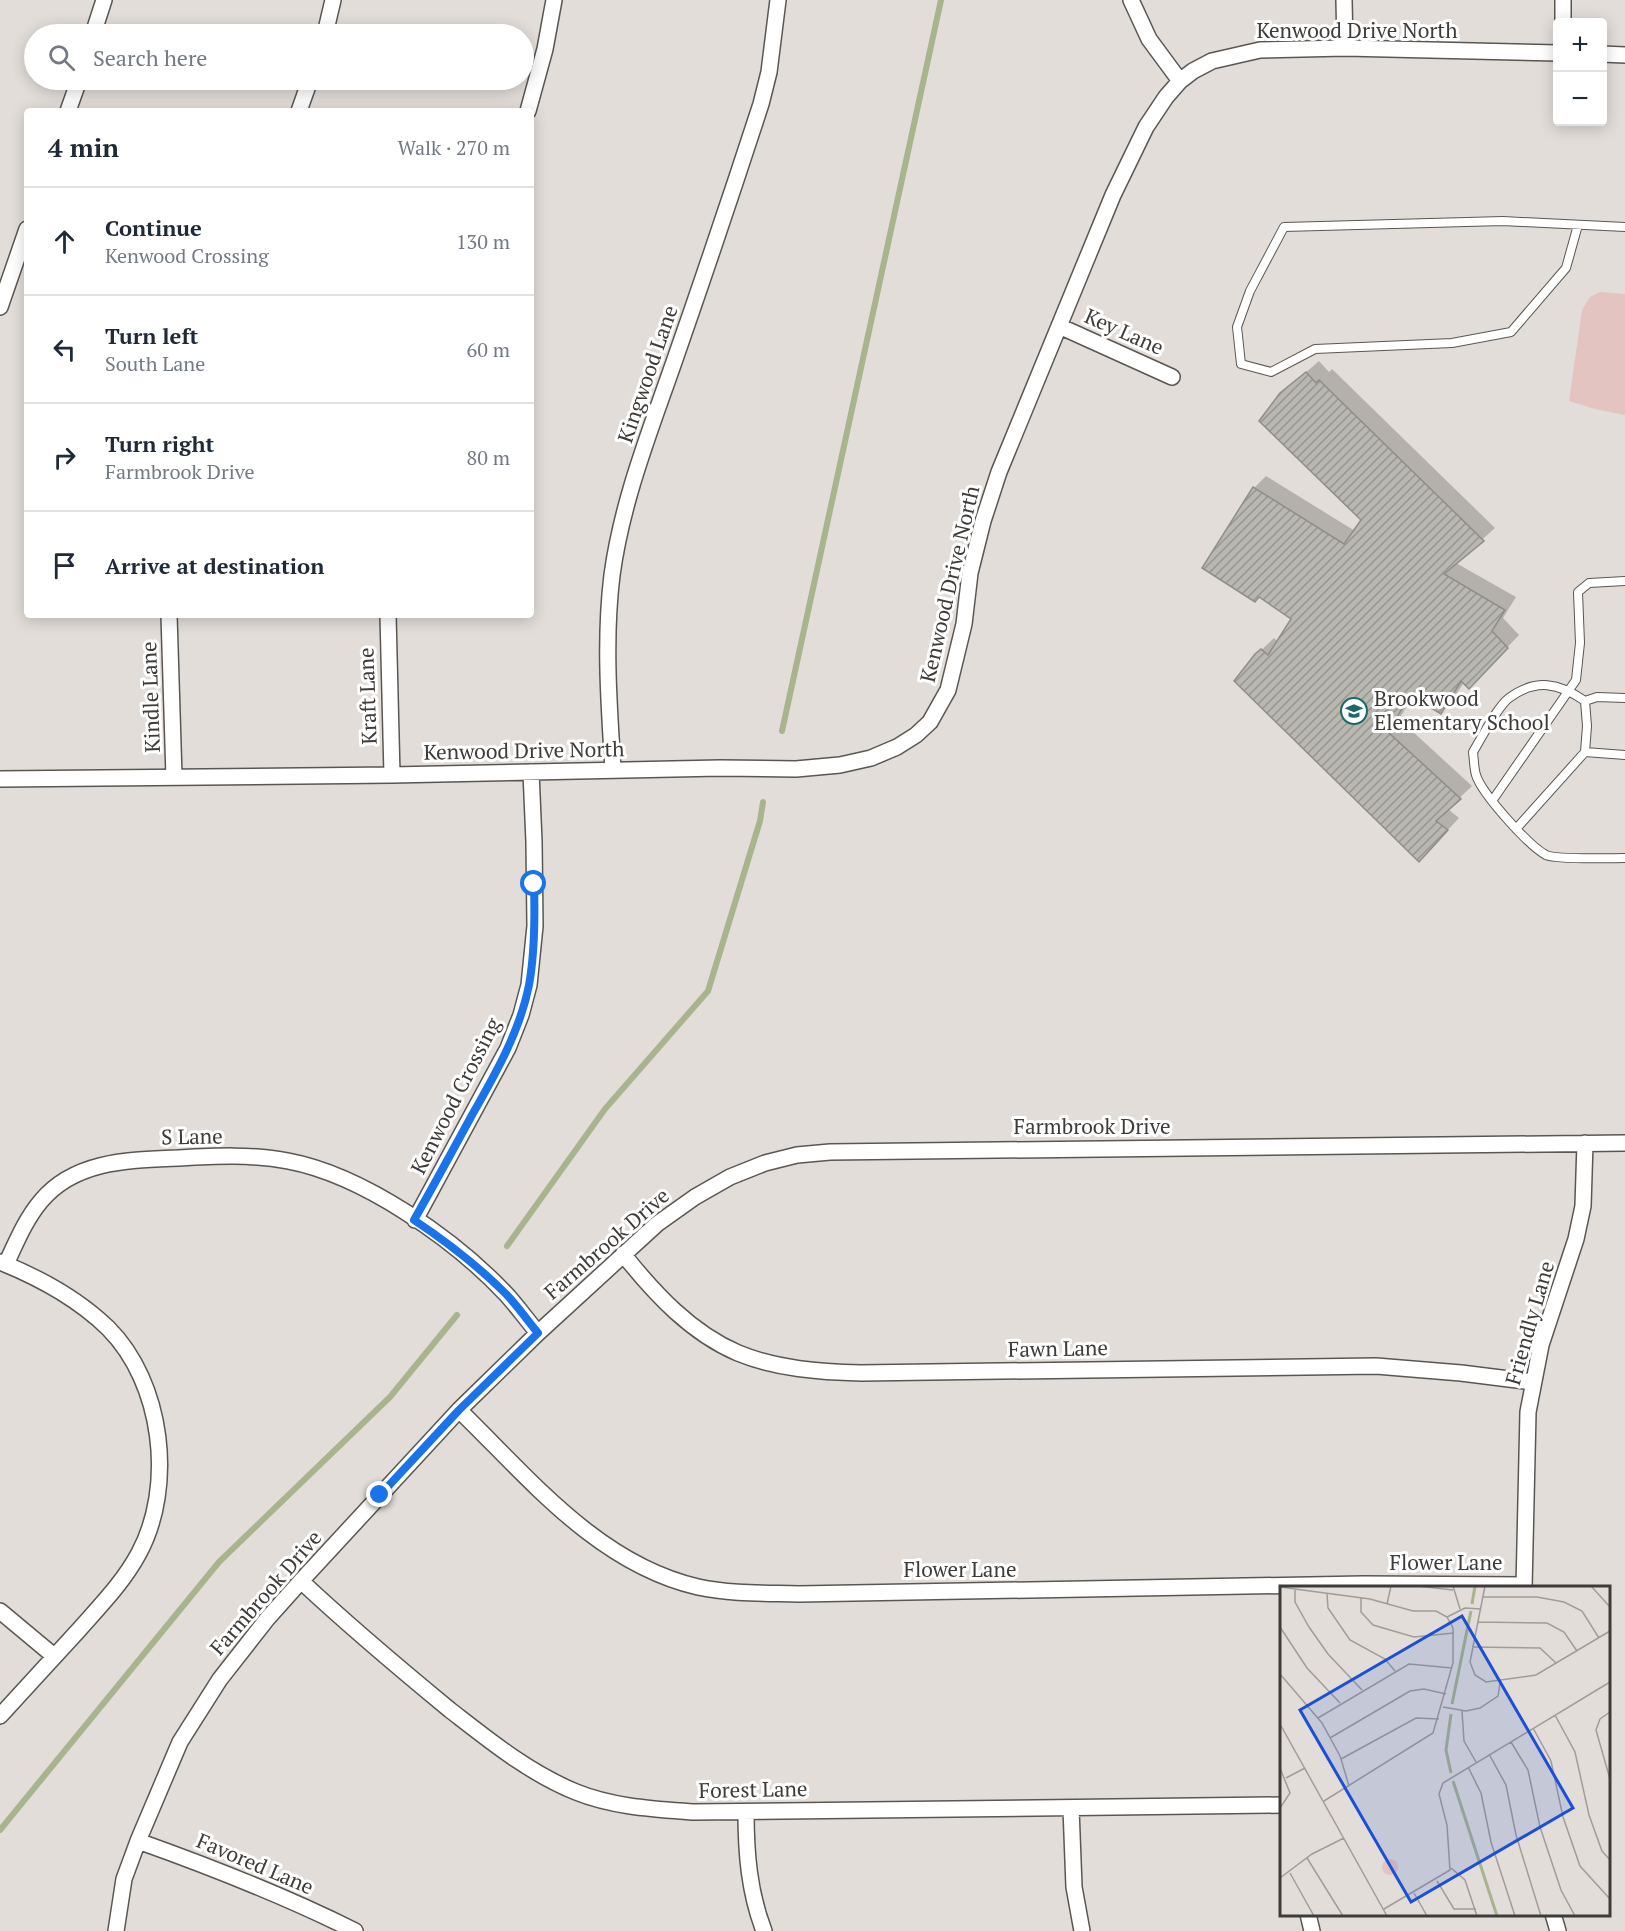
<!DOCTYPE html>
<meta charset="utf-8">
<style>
body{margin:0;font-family:"PT Serif",serif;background:#f6f6f7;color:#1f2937}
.controls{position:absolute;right:18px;top:18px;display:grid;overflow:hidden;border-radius:6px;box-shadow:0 3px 15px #0003}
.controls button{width:54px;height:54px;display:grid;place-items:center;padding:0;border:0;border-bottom:2px solid #e0e1e3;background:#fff;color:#1f2937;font:30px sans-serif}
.stop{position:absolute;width:18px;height:18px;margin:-14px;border:4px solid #1a73e8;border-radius:50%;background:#fff}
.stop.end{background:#1a73e8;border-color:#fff;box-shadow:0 2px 6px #0008}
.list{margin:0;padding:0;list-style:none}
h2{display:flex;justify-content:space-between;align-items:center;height:78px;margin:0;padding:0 24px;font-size:26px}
h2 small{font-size:20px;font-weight:400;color:#747a83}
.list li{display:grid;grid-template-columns:39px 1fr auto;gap:18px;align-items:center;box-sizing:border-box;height:108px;padding:0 24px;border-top:2px solid #e0e1e3}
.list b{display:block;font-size:22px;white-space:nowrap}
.list p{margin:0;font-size:20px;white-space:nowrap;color:#747a83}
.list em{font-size:20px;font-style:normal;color:#747a83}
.icon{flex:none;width:33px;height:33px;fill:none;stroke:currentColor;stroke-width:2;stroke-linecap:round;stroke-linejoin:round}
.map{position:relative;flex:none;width:1625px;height:1931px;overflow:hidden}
.search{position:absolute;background:#fff;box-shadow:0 3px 15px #0003;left:24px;top:24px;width:510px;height:66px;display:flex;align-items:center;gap:15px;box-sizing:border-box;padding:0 21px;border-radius:33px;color:#747a83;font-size:22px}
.panel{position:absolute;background:#fff;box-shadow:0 3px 15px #0003;left:24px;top:108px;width:510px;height:510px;border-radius:6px}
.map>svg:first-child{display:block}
.pitch{fill:#e4c4c1}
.shadow{fill:#0003}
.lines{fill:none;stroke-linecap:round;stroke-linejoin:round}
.stream{stroke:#a8b48d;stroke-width:6}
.building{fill:url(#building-hatch);stroke:#8e8d87;stroke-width:1.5}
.service-casing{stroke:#5a5752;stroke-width:10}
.minor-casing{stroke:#5a5752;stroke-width:18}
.service{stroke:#fff;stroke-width:8}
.minor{stroke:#fff;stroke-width:15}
.route{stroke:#1a73e8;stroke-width:8}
.labels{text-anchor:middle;stroke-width:6;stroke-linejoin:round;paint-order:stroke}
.street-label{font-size:21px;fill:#3e3c3a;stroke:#fff}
.poi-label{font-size:21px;fill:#3e3c3a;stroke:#fff;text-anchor:start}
.inset-river{fill:none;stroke:#a8b48d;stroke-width:3}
.inset-road{fill:none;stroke:#a09d99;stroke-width:1.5}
.view{fill:#1d4ed8;fill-opacity:0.15;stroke:#1d4ed8;stroke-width:3}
.inset-edge{fill:none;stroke:#3e3c3a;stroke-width:3}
</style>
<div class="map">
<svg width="1625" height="1931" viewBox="0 0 1625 1931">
<defs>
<pattern id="building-hatch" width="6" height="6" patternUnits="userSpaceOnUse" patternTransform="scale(1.5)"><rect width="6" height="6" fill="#b8b7b0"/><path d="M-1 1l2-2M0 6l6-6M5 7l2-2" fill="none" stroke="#979690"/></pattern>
</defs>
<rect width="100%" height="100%" fill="#e2ddd8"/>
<path class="pitch" d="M1600 292 1625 294V415L1595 409 1569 401 1582 310 1590 297Z"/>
<path class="shadow" d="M1319 361 1329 372 1332 369 1495 528 1456 563 1516 597 1503 618 1519 635 1481 675 1464 682 1453 700 1441 712 1414 695 1399 719 1472 786 1448 809 1459 818 1431 848 1256 655 1274 638 1278 642 1293 618 1254 488 1266 476 1355 531 1363 519 1281 394Z"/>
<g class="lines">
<path class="stream" d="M782 731 941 0
M507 1246 605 1109 708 991 760 821 763 802
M0 1830 219 1562 390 1397 457 1315"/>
</g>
<path class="building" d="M1306 372 1316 383 1319 380 1484 541 1444 574 1505 610 1492 631 1508 648 1469 689 1461 681 1441 714 1410 695 1388 732 1461 799 1436 821 1448 830 1419 862 1234 681 1255 654 1261 649 1268 655 1291 619 1259 597 1255 602 1202 568 1253 487 1344 544 1361 520 1259 421 1280 393Z"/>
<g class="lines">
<defs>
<path id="service" d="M1578 225 1566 268 1511 332 1452 343 1315 349 1271 372 1241 364 1237 327 1250 291 1284 227 1503 221 1625 227
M1585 701 1597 697 1625 698
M1585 752 1625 755
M1492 801 1576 680 1580 643 1578 592 1589 583 1625 581
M1516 829 1585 752 1587 726 1585 701C1559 683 1536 678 1509 698 1497 707 1481 739 1473 752 1474 760 1474 768 1476 775 1482 794 1529 846 1546 855 1557 860 1610 858 1625 858"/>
<path id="minor" d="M1131 0 1149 39 1180 81
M1344 0 1345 48
M1563 22V0
M93 34 104 0
M325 34 333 0
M1602 54 1625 55
M68 111 79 80
M299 111 310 80
M528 111 545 49 554 0
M0 307 27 229
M1059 326 1172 377
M169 615 174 777
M388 615 392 775
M613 769C609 705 604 640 612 575 622 501 650 431 674 362 704 276 733 190 761 104L769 72 778 0
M0 779 392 775 720 768 796 769 840 765 871 758 897 747 916 735 930 722 948 690 964 624 970 573 983 521 999 472 1113 195 1146 127 1166 97 1180 81 1193 71 1212 61 1260 50 1345 48 1558 53
M415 1220 508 1048 521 1015 529 985 535 926 534 842 531 772
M623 1254C655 1294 691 1333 738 1353 777 1369 820 1372 861 1373L1376 1366 1461 1373 1533 1382
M0 1262C40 1278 77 1298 108 1328 163 1383 175 1486 139 1553 123 1583 99 1607 77 1632 51 1660 26 1688 0 1716
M6 1264C16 1243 25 1220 41 1201 75 1160 130 1160 179 1158 215 1156 252 1154 288 1161 363 1175 454 1239 506 1294 517 1306 527 1320 538 1333
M459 1410C529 1478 598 1564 698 1587 731 1594 765 1593 799 1594L1363 1584 1524 1585
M301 1581C349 1626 399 1668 450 1710 490 1741 529 1773 576 1792 613 1807 654 1809 693 1812L1282 1805
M1524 1588 1528 1412 1541 1345 1576 1239 1583 1206 1585 1143
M0 1611 54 1656
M1071 1808 1074 1887 1082 1931
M746 1812C746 1853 749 1892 764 1931
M138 1841C211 1867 285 1896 355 1931
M1308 1914 1312 1931
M1553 1914 1558 1931
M116 1931 124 1879 138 1841 180 1742 220 1679 267 1619 301 1581 459 1410 538 1333 657 1224 695 1197 730 1177 765 1163 797 1155 830 1152 1625 1143"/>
</defs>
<use href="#service" class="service-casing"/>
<use href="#minor" class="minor-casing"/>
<use href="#service" class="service"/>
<use href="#minor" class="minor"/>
</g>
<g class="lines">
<path class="route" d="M380 1495 459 1410 538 1333C527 1320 517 1305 505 1293 477 1265 447 1242 414 1220 434 1185 453 1150 472 1115 495 1075 520 1031 529 985 535 952 535 918 534 884"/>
</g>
<defs>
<symbol id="school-ring" viewBox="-11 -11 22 22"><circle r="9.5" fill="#fff" stroke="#1b6867" stroke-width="1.5"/><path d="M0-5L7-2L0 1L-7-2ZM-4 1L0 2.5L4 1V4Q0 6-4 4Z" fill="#1b6867"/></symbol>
</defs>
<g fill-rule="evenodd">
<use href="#school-ring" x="1339" y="696" width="30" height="30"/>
</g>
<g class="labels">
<g class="street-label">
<text x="1357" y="38">Kenwood Drive North</text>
<text transform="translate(1124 332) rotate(24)" y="7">Key Lane</text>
<text transform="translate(648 374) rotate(-71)" y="7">Kingwood Lane</text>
<text transform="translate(950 584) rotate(-77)" y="7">Kenwood Drive North</text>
<text transform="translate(368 696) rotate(-92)" y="7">Kraft Lane</text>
<text transform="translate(151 697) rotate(-92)" y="7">Kindle Lane</text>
<text transform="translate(524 751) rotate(-1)" y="7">Kenwood Drive North</text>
<text transform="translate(456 1096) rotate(-63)" y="7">Kenwood Crossing</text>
<text x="1092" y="1134">Farmbrook Drive</text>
<text transform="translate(192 1137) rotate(-1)" y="7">S Lane</text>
<text transform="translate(607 1244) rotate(-41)" y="7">Farmbrook Drive</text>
<text transform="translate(1530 1323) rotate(-74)" y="7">Friendly Lane</text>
<text transform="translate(1058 1349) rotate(-1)" y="7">Fawn Lane</text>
<text x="1446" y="1570">Flower Lane</text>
<text x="960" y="1577">Flower Lane</text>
<text transform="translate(266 1593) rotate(-49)" y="7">Farmbrook Drive</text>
<text transform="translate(753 1790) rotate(-1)" y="7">Forest Lane</text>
<text transform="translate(255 1864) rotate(23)" y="7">Favored Lane</text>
</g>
<g class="poi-label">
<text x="1374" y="706">Brookwood<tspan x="1374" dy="24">Elementary School</tspan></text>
</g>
</g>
<g transform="translate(1280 1586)">
<rect width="330" height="330" fill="#e2ddd8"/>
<path d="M102 281a8 8 0 1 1 16 0a8 8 0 1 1-16 0Z" fill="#e4c4c1"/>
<path class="inset-river" d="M192 18 195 0M172 118 191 25M171 187 166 164 171 128M173 195 217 330"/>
<path class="inset-road" d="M137 0 173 4M173 0 180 23M205 0 190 76 195 89 206 96 256 89 330 45M311 0 330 21M0 1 90 13 133 25H156L167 31 173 42V77L153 147 44 215M15 4V16L29 41 48 68 82 104M47 8 48 22 70 54 105 73 115 85M81 11V26L93 39 134 51 174 47M203 11H257L284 16 302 25 319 52M107 18 111 0M167 31 185 22 201 23M198 36 267 37 284 46 297 65M0 41 27 82 60 117M192 61 260 62 276 77M0 88 42 137 60 170 69 200M163 121 186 125 200 122 218 110 220 97M182 125 184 155 196 176M330 126 320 133 316 144 330 193M275 129 295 166 309 229 322 265 330 274M38 132 129 78 172 82M0 138 107 330M253 142 271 175 283 231 300 280 330 313M50 152 130 105 144 103 166 108M231 156 248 184 260 241 281 304 295 330M209 168 226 199 236 249 261 330M61 173 136 132 159 133M188 181 201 207 211 256 235 330M0 182 10 207 0 222M6 192 25 182M27 272 63 330M171 282 185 294 197 330M10 287 34 330M0 292 32 268 64 252M157 295 174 323H196M134 307 147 330M104 323 170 284 167 239 159 208 163 197 330 96"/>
<path class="view" d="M182 30 293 222 131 316 20 124Z"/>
<rect width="330" height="330" class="inset-edge"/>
</g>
</svg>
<div class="controls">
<button>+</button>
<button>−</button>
</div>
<div class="stop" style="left:534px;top:884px"></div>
<div class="stop end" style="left:380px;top:1495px"></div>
<div class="search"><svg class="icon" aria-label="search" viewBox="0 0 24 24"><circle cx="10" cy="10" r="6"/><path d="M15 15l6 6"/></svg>Search here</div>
<section class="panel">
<h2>4 min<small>Walk · 270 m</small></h2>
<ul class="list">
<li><svg class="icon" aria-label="ahead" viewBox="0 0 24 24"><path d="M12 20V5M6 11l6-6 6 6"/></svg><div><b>Continue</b><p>Kenwood Crossing</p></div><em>130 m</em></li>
<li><svg class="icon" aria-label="left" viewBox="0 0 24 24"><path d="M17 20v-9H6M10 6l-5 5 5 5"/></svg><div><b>Turn left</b><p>South Lane</p></div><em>60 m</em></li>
<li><svg class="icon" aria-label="right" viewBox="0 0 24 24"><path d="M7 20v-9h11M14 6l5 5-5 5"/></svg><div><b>Turn right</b><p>Farmbrook Drive</p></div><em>80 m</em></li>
<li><svg class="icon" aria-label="arrive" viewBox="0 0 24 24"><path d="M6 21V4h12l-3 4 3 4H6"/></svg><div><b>Arrive at destination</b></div></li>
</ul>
</section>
</div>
